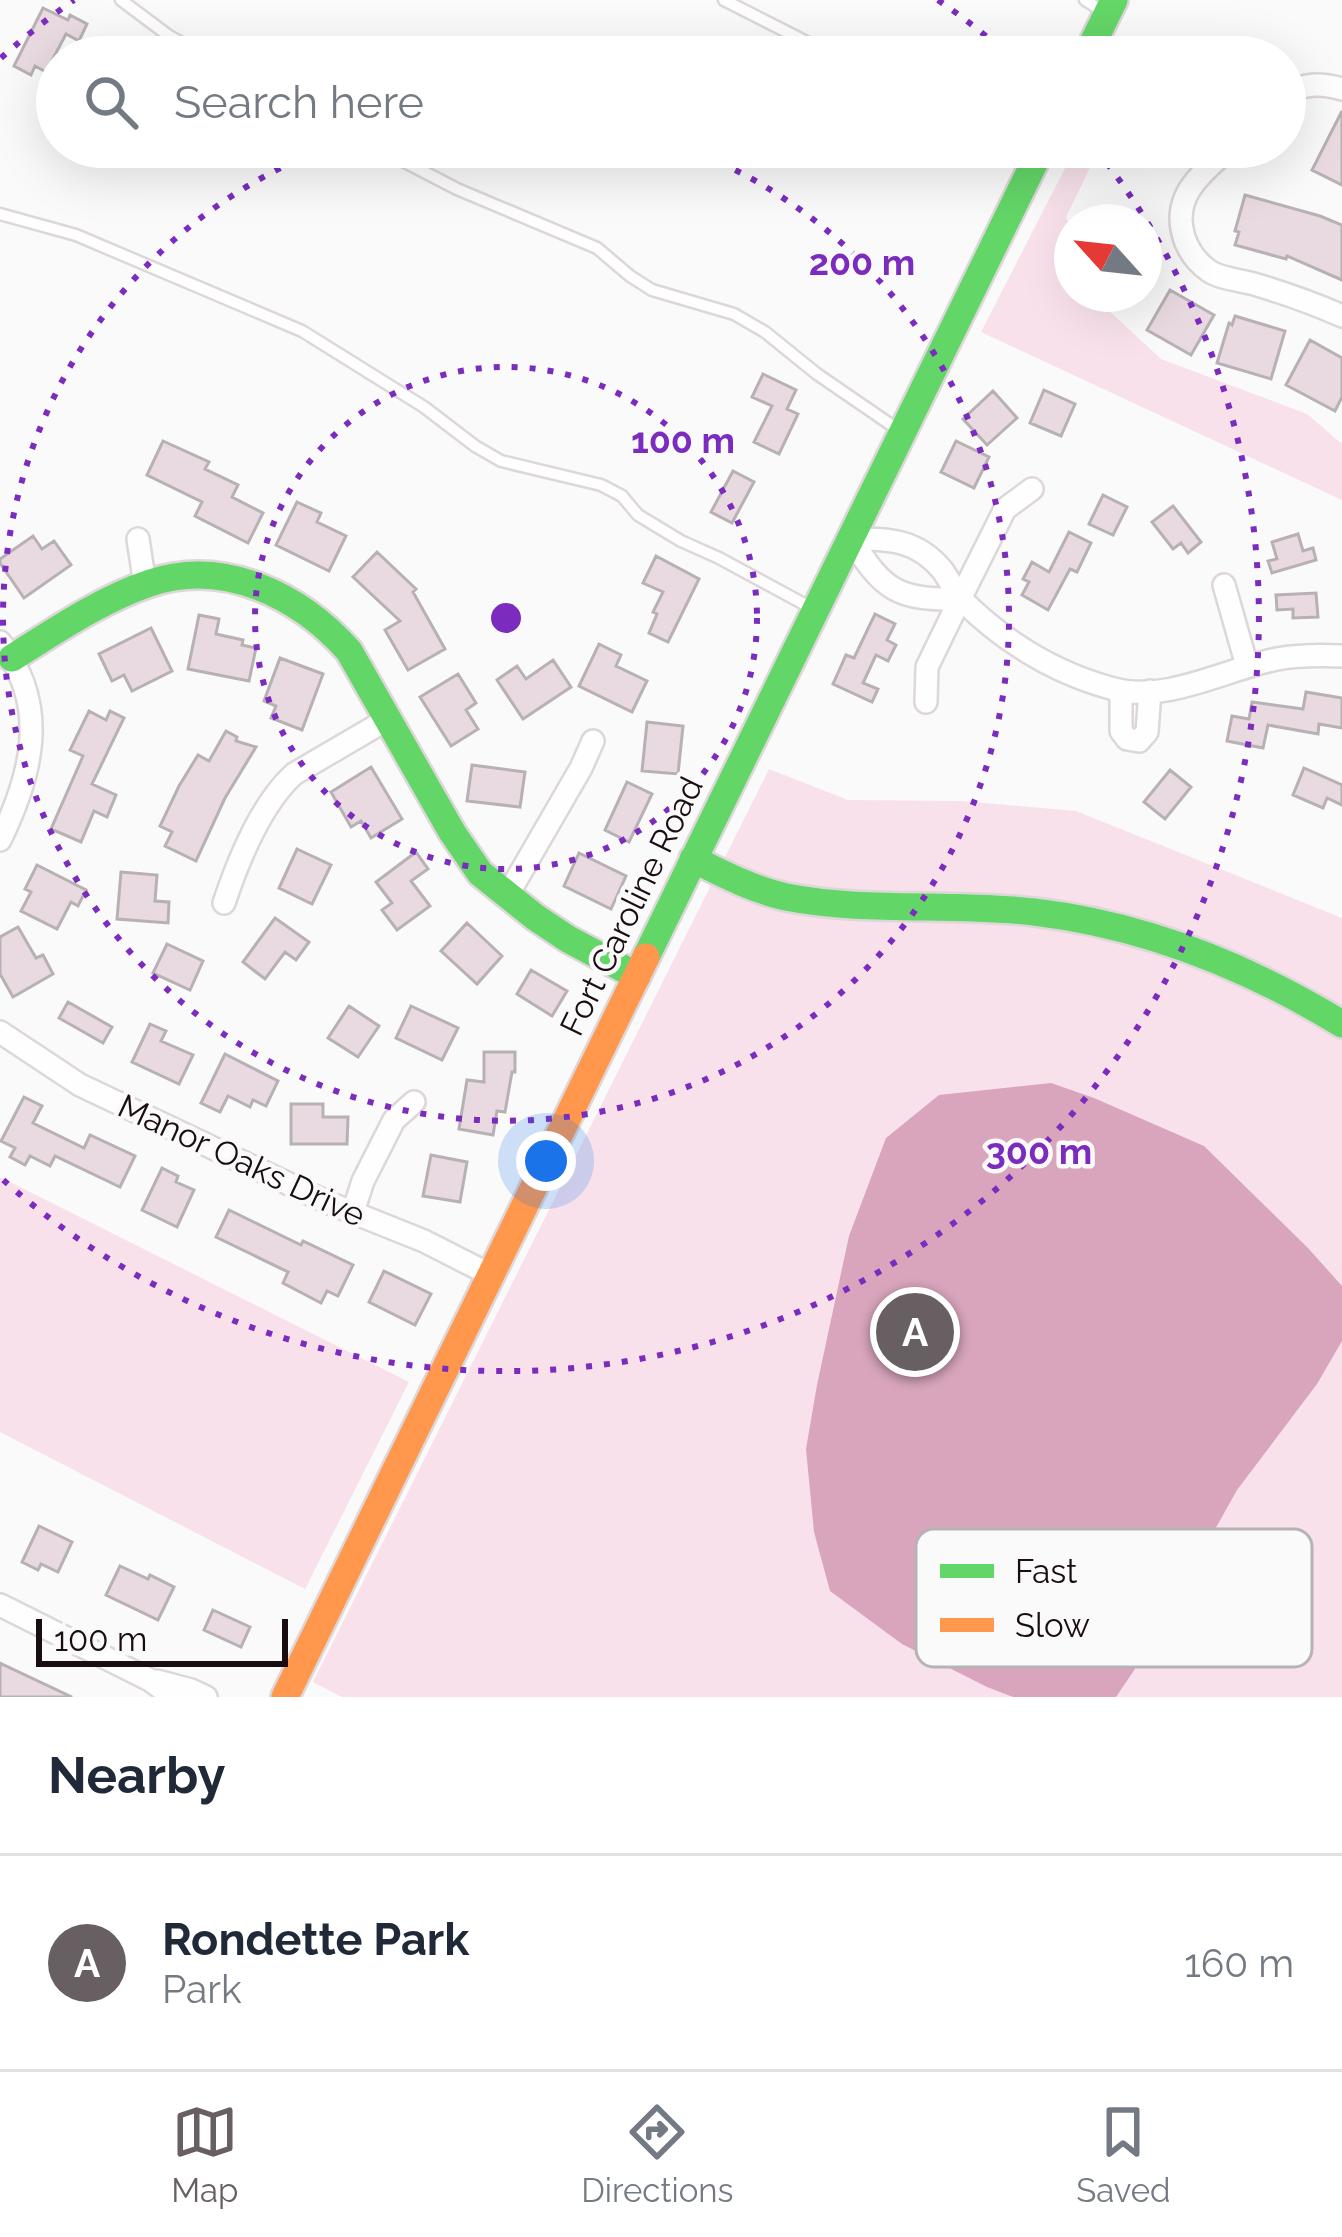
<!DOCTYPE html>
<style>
body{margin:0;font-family:Raleway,sans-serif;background:#f6f6f7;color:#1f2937}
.compass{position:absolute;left:1054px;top:204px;width:108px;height:108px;border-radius:50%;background:#fff;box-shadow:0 12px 48px #0002;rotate:297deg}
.scale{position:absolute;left:36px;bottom:30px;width:252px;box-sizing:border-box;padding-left:12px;border:6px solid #190c12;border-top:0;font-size:33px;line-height:42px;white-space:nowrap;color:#190c12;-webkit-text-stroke:9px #fafafa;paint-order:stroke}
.you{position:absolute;left:546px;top:1161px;width:42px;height:42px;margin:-30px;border:9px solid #fff;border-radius:50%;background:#1a73e8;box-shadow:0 0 0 18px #1a73e833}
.badge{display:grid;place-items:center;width:78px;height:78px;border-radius:50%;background:#685f63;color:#fff;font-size:39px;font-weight:700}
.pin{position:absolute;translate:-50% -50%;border:6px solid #fff;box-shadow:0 3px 12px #0006}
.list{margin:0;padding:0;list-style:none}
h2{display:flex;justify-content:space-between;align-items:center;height:156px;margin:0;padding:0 48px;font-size:51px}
h2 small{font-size:39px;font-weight:400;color:#747a83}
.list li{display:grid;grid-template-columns:78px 1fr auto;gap:36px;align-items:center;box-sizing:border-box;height:216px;padding:0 48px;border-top:3px solid #e0e1e3}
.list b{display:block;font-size:45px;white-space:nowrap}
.list p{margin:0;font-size:39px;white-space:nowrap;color:#747a83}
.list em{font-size:39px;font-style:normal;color:#747a83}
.icon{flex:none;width:66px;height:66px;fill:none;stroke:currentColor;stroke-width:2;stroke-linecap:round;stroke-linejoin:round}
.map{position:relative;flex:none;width:1342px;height:1697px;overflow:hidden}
.search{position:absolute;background:#fff;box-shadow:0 12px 48px #0002;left:36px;right:36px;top:36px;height:132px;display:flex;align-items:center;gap:30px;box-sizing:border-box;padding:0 42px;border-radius:66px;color:#747a83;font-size:45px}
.sheet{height:372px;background:#fff}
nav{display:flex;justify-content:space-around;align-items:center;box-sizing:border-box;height:168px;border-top:3px solid #e0e1e3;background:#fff;font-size:33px;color:#747a83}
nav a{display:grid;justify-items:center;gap:6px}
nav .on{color:#685f63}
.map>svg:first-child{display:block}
.green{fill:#f8e1eb}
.water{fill:#d8a5bc}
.building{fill:#e8dae0;stroke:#b8b1b4;stroke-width:3}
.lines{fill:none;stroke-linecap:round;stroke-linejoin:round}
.lane-casing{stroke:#ded7da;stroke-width:15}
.street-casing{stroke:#ded7da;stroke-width:26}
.fast-casing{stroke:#ded7da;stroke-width:32}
.slow-casing{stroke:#ded7da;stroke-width:32}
.lane{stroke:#fefefe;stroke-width:10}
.street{stroke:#fefefe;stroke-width:21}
.fast{stroke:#63d668;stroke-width:27}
.slow{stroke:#ff974d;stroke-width:27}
.ring{fill:none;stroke:#7b2cbf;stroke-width:6;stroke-dasharray:6 12}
.labels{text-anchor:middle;stroke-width:9;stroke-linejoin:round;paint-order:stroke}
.street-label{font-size:33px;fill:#190c12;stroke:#fafafa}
.key{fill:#fafafa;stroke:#b6b3b4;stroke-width:3}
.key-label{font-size:33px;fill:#190c12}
.centre{fill:#7b2cbf;stroke:#fafafa;stroke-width:6}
.ring-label{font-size:36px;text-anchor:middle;font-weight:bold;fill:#7b2cbf;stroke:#fafafa;stroke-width:9;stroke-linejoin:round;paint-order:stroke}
</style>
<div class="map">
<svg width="1342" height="1697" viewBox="0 0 1342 1697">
<rect width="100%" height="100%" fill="#fafafa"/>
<path class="green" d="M1076 147H1100L1066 217 1072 231V294H1101L1108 310 1161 359 1307 414 1342 444V500L981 332Z
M769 769 848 800 962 801 1076 811 1342 918V1697H342L313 1682Z
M0 1177 409 1382 305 1589 0 1432Z"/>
<path class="water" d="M1051 1083 1094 1098 1204 1146 1308 1248 1342 1286V1341L1317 1384 1237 1490 1147 1651 1116 1697H1013L987 1687 902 1644 830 1591 814 1532 806 1449 817 1385 849 1236 886 1138 939 1095Z"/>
<path class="building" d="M43 8 68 20 70 15 87 24 79 41 66 34 46 72 35 66 31 75 14 66Z
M1342 111V185L1312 170Z
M1245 195 1320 216 1342 225V280L1287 256 1286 259 1235 245 1239 232 1235 231Z
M1170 290 1214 315 1191 355 1147 330Z
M1235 316 1285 331 1271 379 1217 363 1229 323 1232 325Z
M1310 340 1342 358V397L1335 411 1286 385Z
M763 374 796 390 787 409 798 414 779 454 754 442 772 406 752 397Z
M1044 390 1075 404 1061 436 1030 423Z
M993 391 1017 418 987 445 963 419Z
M163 441 209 462 205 469 238 485 232 497 263 513 248 543 195 516 202 502 147 475Z
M956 441 989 457 974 488 941 472Z
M733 471 754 482 732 523 711 512Z
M1103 495 1127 507 1113 535 1089 524Z
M297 502 321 513 317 522 346 536 329 571 276 545Z
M1173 506 1201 542 1188 553 1181 543 1173 549 1152 522Z
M1069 532 1091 543 1077 572 1070 569 1048 610 1022 595 1029 582 1023 579 1032 562 1049 572Z
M1298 534 1303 551 1313 548 1316 560 1272 573 1268 561 1277 559 1272 542Z
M33 536 42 549 54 541 71 565 24 598 0 563V559Z
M377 552 416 589 413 592 445 649 408 670 385 630 400 621 353 577Z
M656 556 699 579 668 642 649 633 657 614 653 612 663 592 643 583Z
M1316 593 1318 617 1293 618V609L1277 610 1276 595Z
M875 614 895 624 887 640 896 645 888 661 876 655 863 683 878 689 872 702 833 684 846 655 854 658Z
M199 615 219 619 216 634 243 640 242 645 256 648 249 681 188 669Z
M151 628 172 671 132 691 124 675 112 681 99 654Z
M599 644 621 655 616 666 647 681 632 712 579 686Z
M280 658 323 674 302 730 271 718 276 706 264 701Z
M553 660 571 687 523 719 497 680 517 666 526 679Z
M458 674 476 703 466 710 478 729 451 746 420 697Z
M1306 692 1342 698V728L1319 724 1318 734 1268 725 1263 748 1227 741 1232 716 1249 719 1252 702 1303 709Z
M89 711 106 720 110 711 124 718 92 784 116 795 107 817 94 811 81 842 51 829 83 756 70 750Z
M647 722 683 726 678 774 642 771Z
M226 731 237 737 236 741 256 747 225 798 196 861 165 846 172 832 160 826 179 786 198 755 209 761Z
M472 765 525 772 520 807 467 801Z
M371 767 402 819 371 838 361 821 351 827 331 792Z
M1304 768 1342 785V805L1327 798 1323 808 1293 795Z
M1170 770 1191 787 1165 819 1144 802Z
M627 782 652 794 629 842 605 830Z
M297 849 331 865 312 904 279 888Z
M416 852 428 869 411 881 430 906 397 930 382 910 392 903 376 882Z
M579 853 626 876 611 909 564 886Z
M37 865 86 890 78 906 71 902 57 929 21 911 31 892 25 889Z
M121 872 157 875 155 901 169 902 168 923 117 919Z
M275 918 309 942 296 960 285 952 265 979 243 962Z
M467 923 502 956 477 984 441 951Z
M18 927 36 958 43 955 53 974 13 997 0 974V937Z
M167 944 203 961 190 990 153 973Z
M531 970 567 991 552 1016 517 994Z
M68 1002 112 1027 103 1043 59 1018Z
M349 1006 379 1026 358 1057 328 1038Z
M411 1006 458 1028 442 1060 396 1038Z
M150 1024 166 1031 161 1041 193 1055 179 1084 132 1062Z
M484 1052H515V1072H512L505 1112 497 1111 493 1135 459 1129 467 1080 484 1082Z
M225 1054 278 1081 266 1106 253 1100 250 1107 228 1096 220 1112 201 1103Z
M24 1097 42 1106 33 1123 84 1148 90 1135 135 1156 120 1187 55 1156 50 1166 30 1156 25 1165 10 1157 15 1148 1 1141Z
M291 1104H323V1117H348L347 1144H291Z
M431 1155 467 1162 460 1202 423 1196Z
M162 1168 178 1176 176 1182 194 1190 177 1227 142 1210Z
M229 1210 301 1245 303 1241 353 1265 338 1296 327 1291 321 1303 283 1283 288 1272 216 1237Z
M384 1271 431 1294 415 1325 369 1302Z
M39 1526 72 1542 58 1572 41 1564 38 1570 22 1562Z
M120 1566 148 1579 150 1575 174 1587 158 1620 106 1595Z
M213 1610 250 1627 241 1647 204 1630Z
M0 1663 72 1697H0Z"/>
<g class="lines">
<defs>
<path id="lane" d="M121 0 169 36 207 57
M724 0 836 57
M1085 0 1104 12
M376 147 457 189 597 248 630 276 652 290 734 314 765 332 817 374 900 431
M0 214 76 235 302 331 424 407 475 446 501 461 601 485 622 496 638 515 681 541 719 558 815 610"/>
<path id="street" d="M1285 95C1303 83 1321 83 1342 89
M1230 147C1215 162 1195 177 1186 196 1174 223 1185 254 1209 271 1221 279 1240 280 1254 284 1284 293 1313 303 1342 316
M138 539 145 585
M851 539C889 539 917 539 943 571 950 581 955 593 964 602 1007 644 1057 674 1114 689 1167 703 1226 669 1277 659 1299 655 1320 655 1342 656
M851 539C884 591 897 600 960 599
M1224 585 1247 666
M0 642C50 705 32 775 0 840
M1121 691V731L1127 739 1139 741 1147 732 1150 691
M926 702 927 667 960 599 1005 509 1032 489
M507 896 581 768 593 741
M224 903C238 861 261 804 294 774L388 719
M0 1032 80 1085 329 1203 424 1241 491 1275
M353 1212 363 1181 394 1120 414 1102
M0 1605 150 1680 173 1697
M157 1681 191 1690 206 1697"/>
<path id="fast" d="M1086 57 1114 0
M12 658C55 631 102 599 150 583 225 558 300 596 349 651L452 832 480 873 535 917 568 939 637 976
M693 859C723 874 754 890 786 897 867 913 952 902 1034 912 1145 925 1247 966 1342 1024
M646 957 1042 147"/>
<path id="slow" d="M285 1697 646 957"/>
</defs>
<use href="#lane" class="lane-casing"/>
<use href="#street" class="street-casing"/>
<use href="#fast" class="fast-casing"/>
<use href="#slow" class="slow-casing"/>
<use href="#lane" class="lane"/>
<use href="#street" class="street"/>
<use href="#fast" class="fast"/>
<use href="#slow" class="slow"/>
</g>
<g class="ring">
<circle cx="506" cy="618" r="251"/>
<path d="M686 148A503 503 0 1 1 326 148"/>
<path d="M1 58A754 754 0 0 1 74 0M938 0A754 754 0 0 1 1006 53M1096 149A754 754 0 0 1 1 1178"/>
</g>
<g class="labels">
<g class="street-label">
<text transform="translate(631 906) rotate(-64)" y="12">Fort Caroline Road</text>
<text transform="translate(242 1160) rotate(25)" y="12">Manor Oaks Drive</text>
</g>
</g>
<rect x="916" y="1529" width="396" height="138" rx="18" class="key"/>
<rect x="940" y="1564" width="54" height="14" fill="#63d668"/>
<rect x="940" y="1618" width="54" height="14" fill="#ff974d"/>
<g class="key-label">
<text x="1015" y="1583">Fast</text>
<text x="1015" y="1637">Slow</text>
</g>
<circle cx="506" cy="618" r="18" class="centre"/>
<g class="ring-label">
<text x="862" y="275">200 m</text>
<text x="683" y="453">100 m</text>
<text x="1039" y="1164">300 m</text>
</g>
</svg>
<svg class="compass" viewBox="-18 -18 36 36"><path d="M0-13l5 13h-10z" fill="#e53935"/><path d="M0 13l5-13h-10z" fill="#747a83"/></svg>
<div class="scale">100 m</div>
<div class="you"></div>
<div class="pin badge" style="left:915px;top:1332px">A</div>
<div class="search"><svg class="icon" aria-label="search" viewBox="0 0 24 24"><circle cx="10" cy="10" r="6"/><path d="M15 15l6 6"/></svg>Search here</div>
</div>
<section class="sheet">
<h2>Nearby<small></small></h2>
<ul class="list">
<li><span class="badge">A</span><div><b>Rondette Park</b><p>Park</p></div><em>160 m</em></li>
</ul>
</section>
<nav>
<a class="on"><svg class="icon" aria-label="map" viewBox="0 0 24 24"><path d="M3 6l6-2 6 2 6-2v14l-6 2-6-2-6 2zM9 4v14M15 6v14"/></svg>Map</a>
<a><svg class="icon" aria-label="directions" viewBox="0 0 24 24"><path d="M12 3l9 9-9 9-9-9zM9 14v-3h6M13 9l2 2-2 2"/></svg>Directions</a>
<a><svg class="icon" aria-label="saved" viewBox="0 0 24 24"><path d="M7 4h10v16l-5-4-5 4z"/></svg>Saved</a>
</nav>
